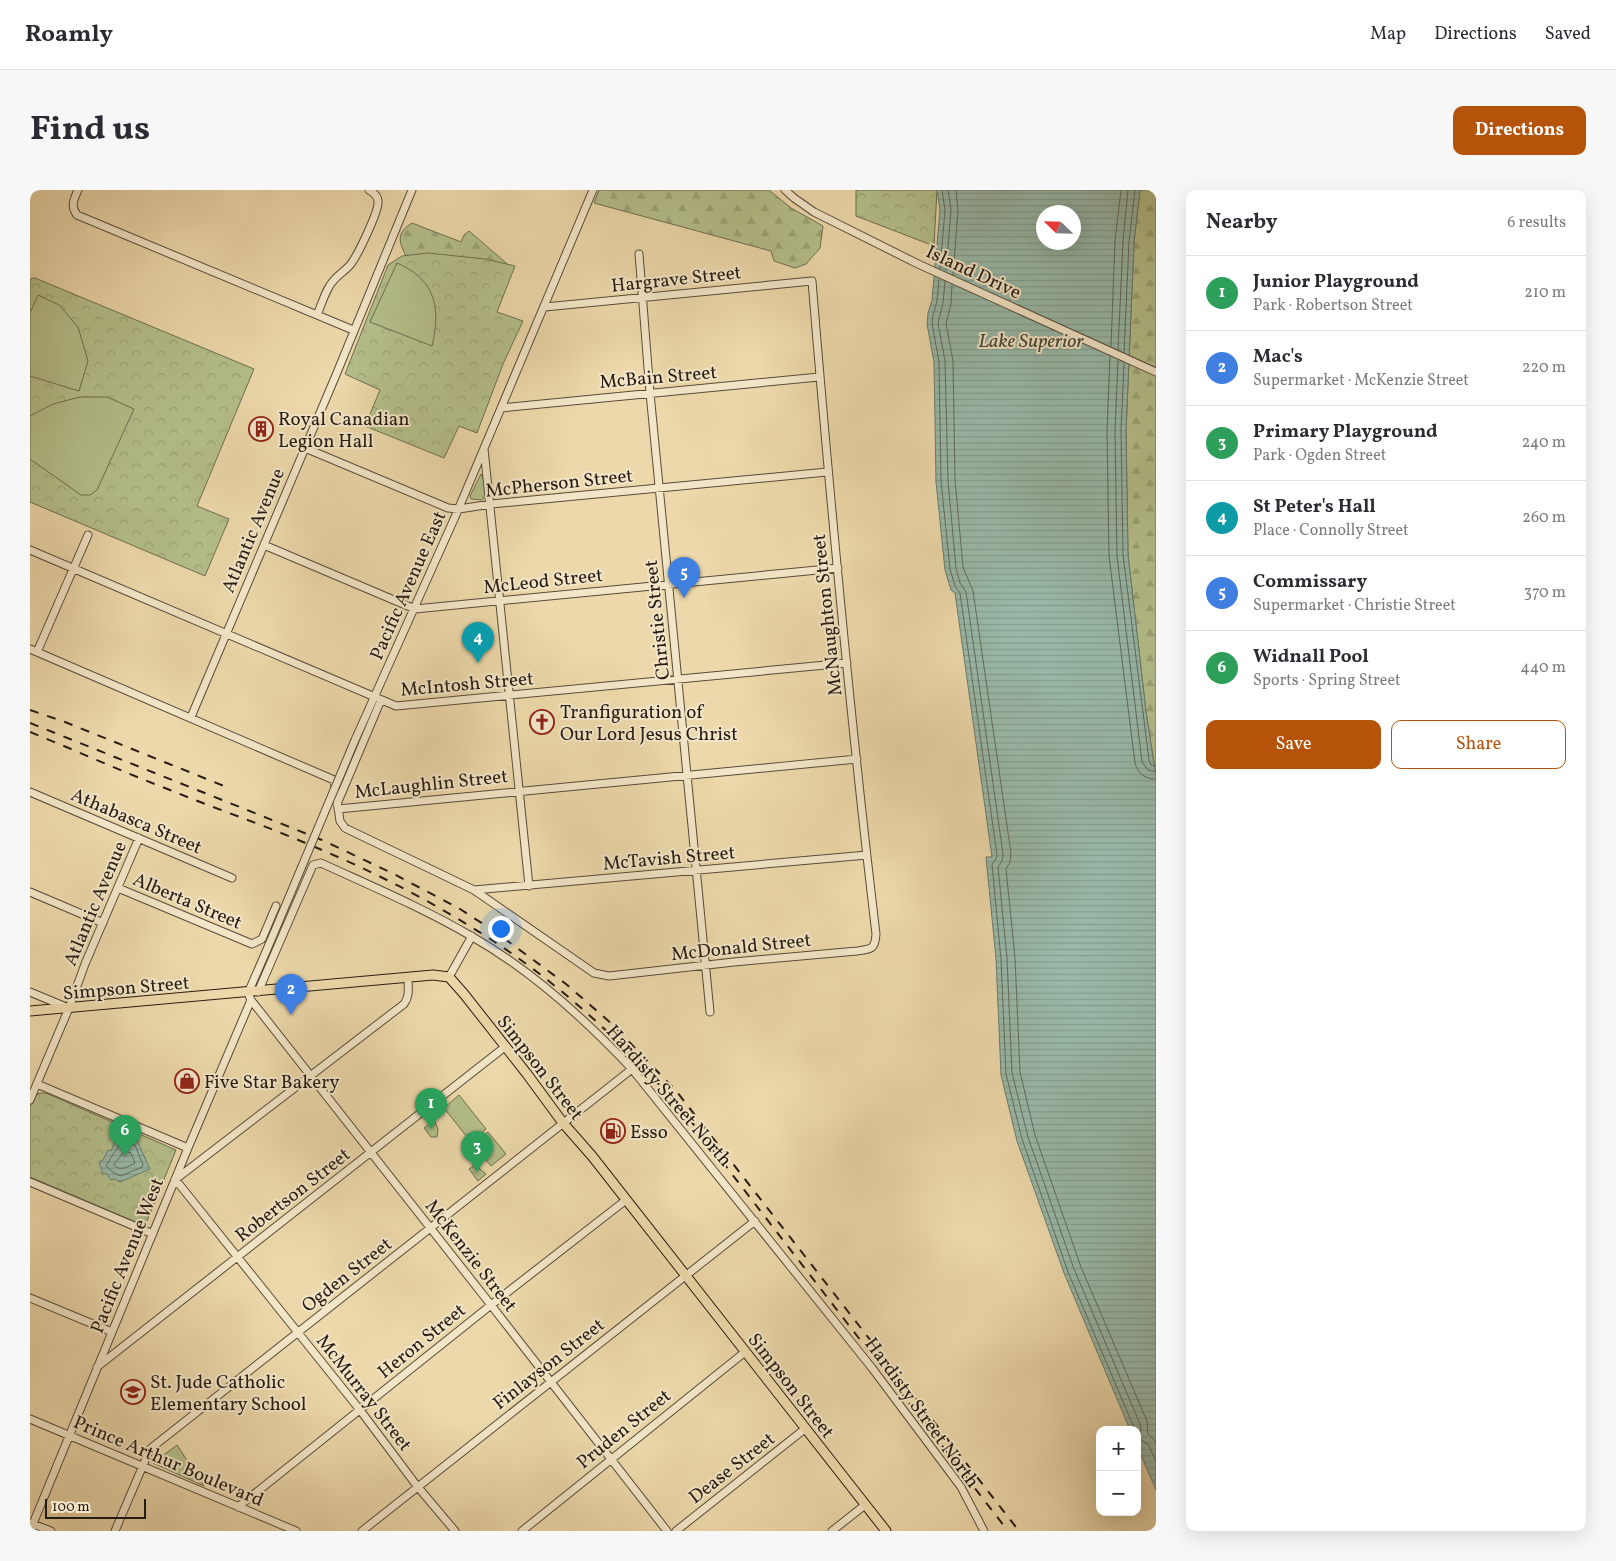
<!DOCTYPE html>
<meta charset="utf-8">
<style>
body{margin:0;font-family:Vollkorn,serif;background:#f7f7f7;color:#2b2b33}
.controls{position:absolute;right:15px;bottom:15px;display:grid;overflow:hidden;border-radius:10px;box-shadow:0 5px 20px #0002}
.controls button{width:45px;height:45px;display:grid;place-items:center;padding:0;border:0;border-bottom:1px solid #e1e1e2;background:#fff;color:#2b2b33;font:25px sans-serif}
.compass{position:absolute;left:1006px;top:15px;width:45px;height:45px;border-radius:50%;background:#fff;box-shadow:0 5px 20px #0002;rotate:293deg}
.scale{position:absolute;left:15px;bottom:12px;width:101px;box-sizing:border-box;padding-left:5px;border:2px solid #271c13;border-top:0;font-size:14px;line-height:18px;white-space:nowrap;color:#271c13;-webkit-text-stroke:4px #f3e6c8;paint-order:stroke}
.you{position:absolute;left:470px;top:738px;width:18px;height:18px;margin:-12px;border:4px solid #fff;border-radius:50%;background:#1a73e8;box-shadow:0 0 0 8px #1a73e833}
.badge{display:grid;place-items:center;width:32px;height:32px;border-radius:50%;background:#b45309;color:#fff;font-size:16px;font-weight:700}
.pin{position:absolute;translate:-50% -41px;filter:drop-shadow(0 1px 2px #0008)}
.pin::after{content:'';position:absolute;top:26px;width:18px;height:15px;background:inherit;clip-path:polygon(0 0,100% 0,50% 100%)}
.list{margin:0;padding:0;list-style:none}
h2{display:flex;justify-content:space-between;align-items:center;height:65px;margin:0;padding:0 20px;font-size:21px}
h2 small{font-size:16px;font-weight:400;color:#7c7c81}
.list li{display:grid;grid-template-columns:32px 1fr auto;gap:15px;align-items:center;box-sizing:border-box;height:75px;padding:0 20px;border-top:1px solid #e1e1e2}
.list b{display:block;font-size:19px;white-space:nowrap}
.list p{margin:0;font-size:16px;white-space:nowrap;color:#7c7c81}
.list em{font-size:16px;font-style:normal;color:#7c7c81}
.actions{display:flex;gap:10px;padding:15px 20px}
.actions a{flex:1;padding:11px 0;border:1px solid #b45309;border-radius:10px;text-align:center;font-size:18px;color:#b45309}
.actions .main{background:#b45309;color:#fff}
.map{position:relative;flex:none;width:1126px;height:1341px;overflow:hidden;border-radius:10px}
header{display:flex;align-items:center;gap:30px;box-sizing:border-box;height:70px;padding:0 25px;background:#fff;border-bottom:1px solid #e1e1e2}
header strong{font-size:24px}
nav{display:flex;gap:28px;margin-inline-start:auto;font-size:18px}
.intro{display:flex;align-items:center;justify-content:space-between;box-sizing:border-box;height:120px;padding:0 30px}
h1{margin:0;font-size:35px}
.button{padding:12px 22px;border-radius:10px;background:#b45309;color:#fff;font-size:18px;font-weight:700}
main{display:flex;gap:30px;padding:0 30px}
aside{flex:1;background:#fff;border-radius:10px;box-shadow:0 5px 20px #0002}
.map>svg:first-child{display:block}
.grass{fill:url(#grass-tufts);stroke:#6e6e4f}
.forest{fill:url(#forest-firs);stroke:#6e6e4f}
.park{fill:url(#park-crowns);stroke:#6e6e4f}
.pitch{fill:#b4bf8b;stroke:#6e6e4f}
.water{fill:url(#water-rules);stroke:#6b7b6e;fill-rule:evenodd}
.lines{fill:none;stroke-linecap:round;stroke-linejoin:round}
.shore{stroke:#606b5e;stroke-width:1}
.minor-casing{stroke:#584b39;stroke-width:9}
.major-casing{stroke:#271c13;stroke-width:11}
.minor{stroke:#f3e6c8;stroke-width:7}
.major{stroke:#ecd8aa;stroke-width:9}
.rail{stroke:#271c13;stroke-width:2;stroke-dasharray:9 9;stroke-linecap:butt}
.minor-bridge-casing{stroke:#584b39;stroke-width:9;stroke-linecap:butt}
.minor-bridge{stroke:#f3e6c8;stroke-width:7}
.labels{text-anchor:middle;stroke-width:4;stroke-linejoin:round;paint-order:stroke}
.street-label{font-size:19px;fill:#271c13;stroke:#f3e6c8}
.poi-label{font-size:19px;fill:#271c13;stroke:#f3e6c8;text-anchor:start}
.water-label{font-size:20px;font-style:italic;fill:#494b40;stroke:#f3e6c8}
</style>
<header>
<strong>Roamly</strong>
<nav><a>Map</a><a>Directions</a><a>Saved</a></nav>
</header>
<div class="intro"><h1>Find us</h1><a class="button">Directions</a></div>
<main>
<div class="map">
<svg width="1126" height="1341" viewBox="0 0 1126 1341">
<defs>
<pattern id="grass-tufts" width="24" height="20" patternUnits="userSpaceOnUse" patternTransform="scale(1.25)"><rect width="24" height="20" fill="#b4bf8b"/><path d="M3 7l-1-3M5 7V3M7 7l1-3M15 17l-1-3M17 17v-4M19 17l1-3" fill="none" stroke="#9ba477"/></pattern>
<pattern id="forest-firs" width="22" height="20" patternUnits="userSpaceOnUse" patternTransform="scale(1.25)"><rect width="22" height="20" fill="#b4bf8b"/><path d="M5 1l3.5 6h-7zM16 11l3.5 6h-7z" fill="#9ba477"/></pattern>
<pattern id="park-crowns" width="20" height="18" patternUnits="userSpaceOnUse" patternTransform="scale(1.25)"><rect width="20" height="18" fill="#b4bf8b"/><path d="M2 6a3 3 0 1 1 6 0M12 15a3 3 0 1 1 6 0" fill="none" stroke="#9ba477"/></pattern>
<pattern id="water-rules" width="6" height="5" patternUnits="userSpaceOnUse" patternTransform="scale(1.25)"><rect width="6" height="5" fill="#99baaa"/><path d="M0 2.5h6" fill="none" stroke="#849f91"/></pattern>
</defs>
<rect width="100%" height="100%" fill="#ecd8aa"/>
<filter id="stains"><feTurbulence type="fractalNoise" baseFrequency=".004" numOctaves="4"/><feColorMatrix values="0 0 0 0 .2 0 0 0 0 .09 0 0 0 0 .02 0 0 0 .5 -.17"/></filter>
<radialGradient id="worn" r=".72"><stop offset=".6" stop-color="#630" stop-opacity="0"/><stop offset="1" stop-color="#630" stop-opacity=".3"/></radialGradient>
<path class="grass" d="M451 284C455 291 460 304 452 310L441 309 440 306Z"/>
<path class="forest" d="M569 0H739L761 18 793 36 790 58 776 74 765 78 744 71 741 61 564 13Z
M1110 0H1126V586L1116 522 1098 365 1096 241 1104 52Z
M382 33 431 52 434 45 439 41 482 78 378 70C370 54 364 44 382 33Z"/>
<path class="park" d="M826 0H907L904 56 826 26Z
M398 63 455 69 485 76 467 122 493 131 473 174 447 243 429 236 414 268 335 236 350 200 315 184 358 75 372 66Z
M5 88 224 179 167 316 199 329 175 386 0 312V89Z
M10 903H16L146 960 115 1036 0 987V917L5 905Z
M404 930 408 939 407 947H401L394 938Z
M445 975 456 984 448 991 439 979Z
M147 1255 174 1296 123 1273Z"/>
<path class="pitch" d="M367 73C406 90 411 118 402 156L340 132Z
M8 105 29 115 48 137 58 171 49 201 0 186V123Z
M50 207H77L104 219 67 300 60 305H51L0 269V226L23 214Z
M429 905 456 939 441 952 414 918Z
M458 942 476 964 461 976 443 954Z"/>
<path class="water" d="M907 0H1110L1104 52 1096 241 1098 365 1116 522 1126 587V1300L1107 1256V1240H1100L1034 1083 987 951 971 885 966 769 956 667H962L925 403 921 400 915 380 906 292 904 172 897 134 898 123 902 110 910 20ZM1014 22H1044V52H1014Z
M87 946 99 950 106 948 120 979 90 992 85 989 81 990 76 983 73 984 69 972 73 970 78 960 81 961Z"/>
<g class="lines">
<path class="shore" d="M910 79 915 20 912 0
M916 81 921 20 918 0
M923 85 928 20 926 0
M909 89 907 111 903 125 902 133 909 172 911 291 920 379 925 396 930 403 967 665 966 669 962 674 971 769 976 884 992 949 1038 1082 1105 1240
M915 91 913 113 908 133 915 171 918 291 926 378 930 393 936 402 973 664 972 671 968 677 977 768 982 883 998 947 1044 1079 1110 1234 1111 1240 1108 1248 1118 1254 1126 1271
M922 95 921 114 916 133 923 171 925 290 933 377 943 401 981 663 980 672 976 679 985 768 990 882 1005 945 1051 1077 1117 1231 1118 1244 1126 1252
M1081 156 1085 51 1091 0
M1088 160 1093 51 1098 0
M1094 163 1099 52 1105 0
M1080 166 1077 241 1079 366 1105 573C1108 584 1115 589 1126 589
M1088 170 1085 241 1087 366 1112 572 1118 580 1126 582
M1094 173 1091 241 1093 365 1119 570 1121 575 1126 576
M91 953 105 955 113 975 112 977 91 986 84 983 76 976C80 969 86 959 91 953Z
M95 961 101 963 105 973C98 977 89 982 84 975Z"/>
<defs>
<path id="minor" d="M48 0C44 9 40 16 47 25L323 140
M755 0 764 8 784 22 888 74 1126 182
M609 64 620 203 680 822
M287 125C291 116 294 105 299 97 304 87 313 83 320 75 327 67 349 21 348 12 348 6 344 3 339 0
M471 218 789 187
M275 258 418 318 429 319 461 314 797 282
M454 259 499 696
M234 355 385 419 808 378
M0 360 366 516 817 473
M0 459 304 590 310 631 315 638 444 700 564 783 579 786 704 772 827 761C842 759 845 759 846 744 820 527 800 309 782 91L515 117
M7 462 58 345
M161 527 306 185 382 0
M325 550 425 327 563 0
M0 602 202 688
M307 614 351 510
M308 619 827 569
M88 698 222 754 232 749 246 716
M444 700 837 665
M0 702 73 733
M419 787 442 746
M0 802 36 817
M228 802 283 675 291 673C341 696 393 718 441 746 501 780 555 829 602 879L842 1178 931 1297 954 1341
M221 810 461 1115 637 1341
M7 894 158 958
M0 910 39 818 55 774 109 648
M145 989 330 1220 387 1296 425 1341
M146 989 374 814C380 806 378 798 378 789
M0 992 123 1044
M0 1108 82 1142
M67 1177 476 856
M0 1229 266 1341
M208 1317 461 1115 596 1010
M0 1333 21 1341
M0 1341 158 958 221 810 218 803 241 750
M85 1341 120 1259 602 879
M332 1341 725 1031
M492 1341 715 1162
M646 1341 776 1238
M802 1341 835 1315"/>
<path id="major" d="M0 821 403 785 419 787 434 804 497 884 533 933 562 966 856 1341"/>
</defs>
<use href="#minor" class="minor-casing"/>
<use href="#major" class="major-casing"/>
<use href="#minor" class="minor"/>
<use href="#major" class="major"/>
<path class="rail" d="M0 520 35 532 194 596
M0 533 292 650 364 684 430 719 464 741 536 794 582 834 647 902 989 1341
M0 542C47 561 93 582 140 600 186 619 234 635 280 655 350 684 419 720 481 763 547 809 605 865 657 926L978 1341"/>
<defs>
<path id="minor-bridge" d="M241 750 325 550"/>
</defs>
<use href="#minor-bridge" class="minor-bridge-casing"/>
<use href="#minor-bridge" class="minor-bridge"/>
</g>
<defs>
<symbol id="building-ring" viewBox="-11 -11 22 22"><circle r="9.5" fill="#f3e6c8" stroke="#8f2418" stroke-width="1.5"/><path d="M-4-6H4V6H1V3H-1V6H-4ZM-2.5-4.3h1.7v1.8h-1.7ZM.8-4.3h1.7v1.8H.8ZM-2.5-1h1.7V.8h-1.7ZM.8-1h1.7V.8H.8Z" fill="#8f2418"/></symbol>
<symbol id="church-ring" viewBox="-11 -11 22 22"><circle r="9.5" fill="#f3e6c8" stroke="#8f2418" stroke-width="1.5"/><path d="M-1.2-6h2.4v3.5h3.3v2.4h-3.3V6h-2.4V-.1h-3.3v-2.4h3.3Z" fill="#8f2418"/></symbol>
<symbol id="shop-ring" viewBox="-11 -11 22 22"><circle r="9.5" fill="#f3e6c8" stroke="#8f2418" stroke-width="1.5"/><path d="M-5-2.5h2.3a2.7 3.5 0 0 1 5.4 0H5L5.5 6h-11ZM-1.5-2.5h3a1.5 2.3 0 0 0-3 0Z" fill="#8f2418"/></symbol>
<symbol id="fuel-ring" viewBox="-11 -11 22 22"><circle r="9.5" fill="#f3e6c8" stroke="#8f2418" stroke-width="1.5"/><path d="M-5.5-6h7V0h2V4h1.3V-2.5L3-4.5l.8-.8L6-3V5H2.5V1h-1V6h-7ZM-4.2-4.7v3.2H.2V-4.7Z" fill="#8f2418"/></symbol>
<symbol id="school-ring" viewBox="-11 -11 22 22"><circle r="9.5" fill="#f3e6c8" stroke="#8f2418" stroke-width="1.5"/><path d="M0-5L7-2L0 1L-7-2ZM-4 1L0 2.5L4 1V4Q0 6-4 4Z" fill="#8f2418"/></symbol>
</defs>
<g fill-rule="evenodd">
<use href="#building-ring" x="217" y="225" width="28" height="28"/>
<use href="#church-ring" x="498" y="518" width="28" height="28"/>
<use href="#shop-ring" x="143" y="877" width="28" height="28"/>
<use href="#fuel-ring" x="569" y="927" width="28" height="28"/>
<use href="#school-ring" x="89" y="1188" width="28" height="28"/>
</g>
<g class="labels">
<g class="street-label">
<text transform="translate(944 81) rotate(25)" y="7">Island Drive</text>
<text transform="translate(646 88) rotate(-6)" y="7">Hargrave Street</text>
<text transform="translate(628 186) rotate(-5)" y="7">McBain Street</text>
<text transform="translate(529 292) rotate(-6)" y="7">McPherson Street</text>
<text transform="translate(222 340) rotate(-67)" y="7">Atlantic Avenue</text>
<text transform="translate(513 390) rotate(-6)" y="7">McLeod Street</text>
<text transform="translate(377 395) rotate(-66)" y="7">Pacific Avenue East</text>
<text transform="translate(796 425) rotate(-96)" y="7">McNaughton Street</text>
<text transform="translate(626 430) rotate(-96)" y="7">Christie Street</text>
<text transform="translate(437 493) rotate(-5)" y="7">McIntosh Street</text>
<text transform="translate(401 593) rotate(-6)" y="7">McLaughlin Street</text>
<text transform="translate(107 630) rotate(23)" y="7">Athabasca Street</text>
<text transform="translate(639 667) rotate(-5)" y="7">McTavish Street</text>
<text transform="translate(158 710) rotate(23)" y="7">Alberta Street</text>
<text transform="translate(64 713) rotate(-67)" y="7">Atlantic Avenue</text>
<text transform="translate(711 756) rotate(-6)" y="7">McDonald Street</text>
<text transform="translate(96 797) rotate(-5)" y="7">Simpson Street</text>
<text transform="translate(511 877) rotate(52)" y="7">Simpson Street</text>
<text transform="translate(640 905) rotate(49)" y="7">Hardisty Street North</text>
<text transform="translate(262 1004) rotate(-38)" y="7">Robertson Street</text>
<text transform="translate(96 1065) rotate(-68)" y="7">Pacific Avenue West</text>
<text transform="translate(442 1065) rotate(52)" y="7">McKenzie Street</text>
<text transform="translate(316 1084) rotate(-38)" y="7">Ogden Street</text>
<text transform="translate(391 1150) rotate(-39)" y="7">Heron Street</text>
<text transform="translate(518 1173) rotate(-38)" y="7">Finlayson Street</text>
<text transform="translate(762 1195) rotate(52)" y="7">Simpson Street</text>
<text transform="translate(335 1202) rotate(52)" y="7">McMurray Street</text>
<text transform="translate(893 1222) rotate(54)" y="7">Hardisty Street North</text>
<text transform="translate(593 1238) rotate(-39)" y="7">Pruden Street</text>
<text transform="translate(139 1270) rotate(23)" y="7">Prince Arthur Boulevard</text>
<text transform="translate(701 1277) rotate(-38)" y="7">Dease Street</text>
</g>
<g class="poi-label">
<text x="248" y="235">Royal Canadian<tspan x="248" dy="22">Legion Hall</tspan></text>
<text x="530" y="528">Tranfiguration of<tspan x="530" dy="22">Our Lord Jesus Christ</tspan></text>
<text x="174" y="898">Five Star Bakery</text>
<text x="600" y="948">Esso</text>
<text x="120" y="1198">St. Jude Catholic<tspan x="120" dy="22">Elementary School</tspan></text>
</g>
<g class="water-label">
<text x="1001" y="157">Lake Superior</text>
</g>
</g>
<rect width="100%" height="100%" filter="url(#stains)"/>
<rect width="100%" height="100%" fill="url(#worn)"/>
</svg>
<div class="controls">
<button>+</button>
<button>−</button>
</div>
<svg class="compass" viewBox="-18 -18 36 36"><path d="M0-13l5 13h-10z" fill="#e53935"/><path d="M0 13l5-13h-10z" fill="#7c7c81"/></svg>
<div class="scale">100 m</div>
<div class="you"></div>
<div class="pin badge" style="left:401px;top:939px;background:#2e9e5b">1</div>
<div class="pin badge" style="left:261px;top:825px;background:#3f7fe0">2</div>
<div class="pin badge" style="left:447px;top:982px;background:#2e9e5b">3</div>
<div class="pin badge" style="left:448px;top:473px;background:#0f9aa8">4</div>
<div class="pin badge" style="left:654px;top:408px;background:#3f7fe0">5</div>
<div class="pin badge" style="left:95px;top:966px;background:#2e9e5b">6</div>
</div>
<aside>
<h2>Nearby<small>6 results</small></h2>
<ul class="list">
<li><span class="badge" style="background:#2e9e5b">1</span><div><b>Junior Playground</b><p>Park · Robertson Street</p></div><em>210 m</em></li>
<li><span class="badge" style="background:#3f7fe0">2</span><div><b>Mac's</b><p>Supermarket · McKenzie Street</p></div><em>220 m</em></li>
<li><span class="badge" style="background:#2e9e5b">3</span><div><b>Primary Playground</b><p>Park · Ogden Street</p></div><em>240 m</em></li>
<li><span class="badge" style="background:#0f9aa8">4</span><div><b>St Peter's Hall</b><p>Place · Connolly Street</p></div><em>260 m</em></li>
<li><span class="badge" style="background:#3f7fe0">5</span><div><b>Commissary</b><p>Supermarket · Christie Street</p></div><em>370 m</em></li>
<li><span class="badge" style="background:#2e9e5b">6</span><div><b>Widnall Pool</b><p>Sports · Spring Street</p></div><em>440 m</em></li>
</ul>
<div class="actions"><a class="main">Save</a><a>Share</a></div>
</aside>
</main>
